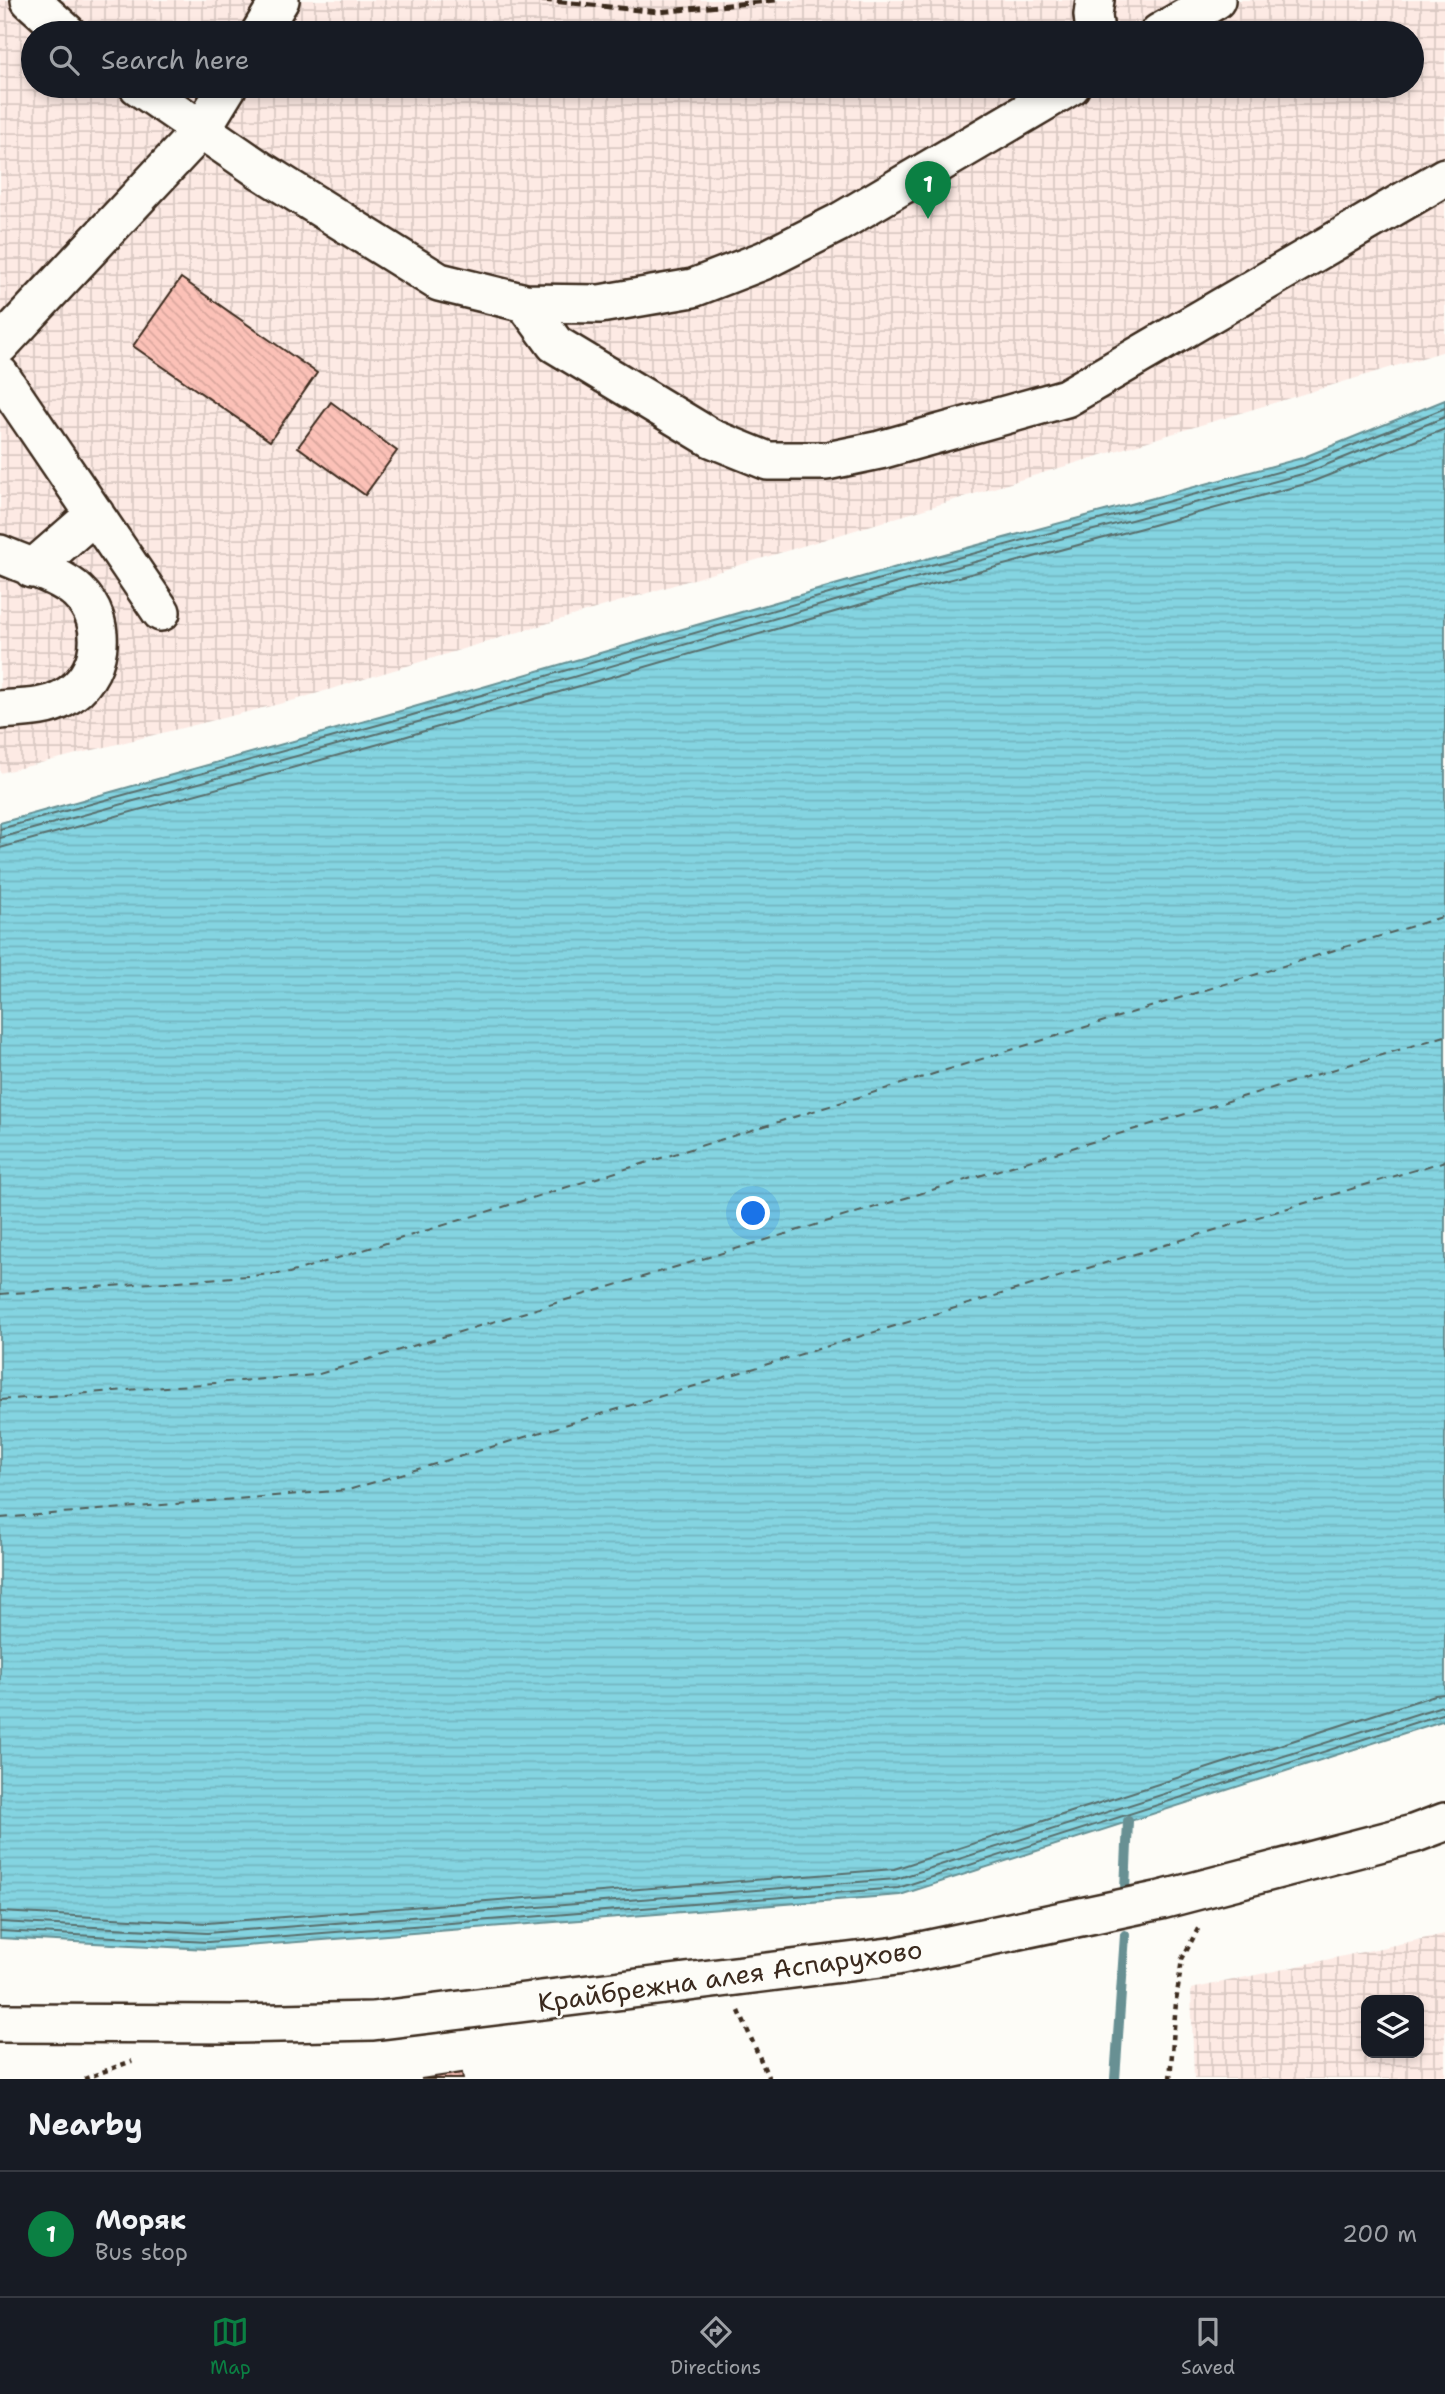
<!DOCTYPE html>
<meta charset="utf-8">
<style>
body{margin:0;font-family:"Shantell Sans",sans-serif;background:#20242c;color:#f1f3f6}
.controls{position:absolute;right:21px;bottom:21px;display:grid;overflow:hidden;border-radius:14px;box-shadow:0 4px 10px #0003}
.controls button{width:63px;height:63px;display:grid;place-items:center;padding:0;border:0;border-bottom:2px solid #363941;background:#171b24;color:#f1f3f6;font:35px sans-serif}
.you{position:absolute;left:754px;top:1214px;width:24px;height:24px;margin:-18px;border:5px solid #fff;border-radius:50%;background:#1a73e8;box-shadow:0 0 0 10px #1a73e833}
.badge{display:grid;place-items:center;width:46px;height:46px;border-radius:50%;background:#0b8043;color:#fff;font-size:23px;font-weight:700}
.pin{position:absolute;translate:-50% -58px;filter:drop-shadow(0 2px 4px #0008)}
.pin::after{content:'';position:absolute;top:37px;width:24px;height:21px;background:inherit;clip-path:polygon(0 0,100% 0,50% 100%)}
.list{margin:0;padding:0;list-style:none}
h2{display:flex;justify-content:space-between;align-items:center;height:91px;margin:0;padding:0 28px;font-size:30px}
h2 small{font-size:23px;font-weight:400;color:#9ea1a6}
.list li{display:grid;grid-template-columns:46px 1fr auto;gap:21px;align-items:center;box-sizing:border-box;height:126px;padding:0 28px;border-top:2px solid #363941}
.list b{display:block;font-size:26px;white-space:nowrap}
.list p{margin:0;font-size:23px;white-space:nowrap;color:#9ea1a6}
.list em{font-size:23px;font-style:normal;color:#9ea1a6}
.icon{flex:none;width:38px;height:38px;fill:none;stroke:currentColor;stroke-width:2;stroke-linecap:round;stroke-linejoin:round}
.map{position:relative;flex:none;width:1445px;height:2079px;overflow:hidden}
.search{position:absolute;background:#171b24;box-shadow:0 4px 10px #0003;left:21px;right:21px;top:21px;height:77px;display:flex;align-items:center;gap:18px;box-sizing:border-box;padding:0 24px;border-radius:38px;color:#9ea1a6;font-size:26px}
.sheet{height:217px;background:#171b24}
nav{display:flex;justify-content:space-around;align-items:center;box-sizing:border-box;height:98px;border-top:2px solid #363941;background:#171b24;font-size:19px;color:#9ea1a6}
nav a{display:grid;justify-items:center;gap:4px}
nav .on{color:#0b8043}
.map>svg:first-child{display:block}
.industrial{fill:url(#industrial-grid);fill-rule:evenodd}
.water{fill:url(#water-rules);stroke:#679093;stroke-width:2}
.lines{fill:none;stroke-linecap:round;stroke-linejoin:round}
.shore{stroke:#586e6c;stroke-width:2}
.stream{stroke:#679093;stroke-width:10}
.ferry{stroke:#515d58;stroke-width:2;stroke-dasharray:9 7;stroke-linecap:butt}
.building{fill:url(#building-back-hatch);stroke:#3b2a1e;stroke-width:2}
.minor-casing{stroke:#3b2a1e;stroke-width:42}
.path{stroke:#3b2a1e;stroke-width:4.5;stroke-dasharray:5 5;stroke-linecap:butt}
.minor{stroke:#fdfcf7;stroke-width:37}
.rail{stroke:#3b2a1e;stroke-width:5;stroke-dasharray:10 5;stroke-linecap:butt}
.labels{text-anchor:middle;stroke-width:5;stroke-linejoin:round;paint-order:stroke}
.street-label{font-size:26px;fill:#3b2a1e;stroke:#fdfcf7}
</style>
<div class="map">
<svg width="1445" height="2079" viewBox="0 0 1445 2079">
<defs>
<pattern id="industrial-grid" width="8" height="8" patternUnits="userSpaceOnUse" patternTransform="scale(1.75)"><rect width="8" height="8" fill="#fdeae4"/><path d="M0 4h8M4 0v8" fill="none" stroke="#dac9c3"/></pattern>
<pattern id="water-rules" width="6" height="5" patternUnits="userSpaceOnUse" patternTransform="scale(1.75)"><rect width="6" height="5" fill="#84d4e1"/><path d="M0 2.5h6" fill="none" stroke="#73b6c1"/></pattern>
<pattern id="building-back-hatch" width="6" height="6" patternUnits="userSpaceOnUse" patternTransform="scale(1.75)"><rect width="6" height="6" fill="#fcc1b7"/><path d="M-1 5l2 2M0 0l6 6M5-1l2 2" fill="none" stroke="#d9a69d"/></pattern>
</defs>
<rect width="100%" height="100%" fill="#fdfcf7"/>
<filter id="ink" filterUnits="userSpaceOnUse"><feTurbulence type="fractalNoise" baseFrequency=".0143" numOctaves="2"/><feDisplacementMap in="SourceGraphic" scale="14" xChannelSelector="R" yChannelSelector="G"/><feConvolveMatrix kernelMatrix="1 2 1 2 8 2 1 2 1" color-interpolation-filters="sRGB"/></filter>
<g filter="url(#ink)">
<path class="industrial" d="M0 0H1445V351L295 700 0 773ZM33 33H1412V86H33Z
M1445 1934V2079H1194L1191 1989ZM1366 2000H1419V2053H1366Z"/>
<path class="water" d="M1445 400V1720L900 1895 207 1949 0 1938V823L383 716 900 566 1302 458Z"/>
<g class="lines">
<path class="shore" d="M0 829 385 723 901 573 1304 465 1445 408
M0 838 387 731 904 581 1306 473 1445 417
M0 848 390 741 907 591 1309 483 1445 429
M0 1912 207 1923 894 1869 1435 1695 1445 1694
M0 1922 207 1933 896 1879 1445 1705
M0 1931 208 1942 898 1888 1445 1713"/>
<path class="stream" d="M1125 1890 1128 1821
M1115 2079 1125 1935"/>
<path class="ferry" d="M0 1294 289 1273 1445 916
M0 1400 316 1375 1445 1036
M0 1518 348 1490 1445 1161"/>
</g>
<path class="building" d="M181 278 317 373 270 441 133 346Z
M331 402 397 451 365 495 298 447Z
M462 2073 463 2079H421Z"/>
<g class="lines">
<defs>
<path id="minor" d="M30 0 67 33
M1095 0 1093 15 1095 33
M260 33 280 0
M1159 33 1216 0
M138 86 260 170 439 282 525 303 600 304 693 288 765 260 838 223 1071 86
M525 303 555 344 711 438 768 461H827L880 450 1066 398 1445 177
M0 345 201 130 228 86
M0 375 161 612
M0 554C22 564 62 576 78 592 110 622 103 677 64 698 45 709 21 708 0 710
M32 569 95 514
M0 2023 238 2024 373 2021 897 1956 1161 1900 1413 1834 1445 1822"/>
</defs>
<use href="#minor" class="minor-casing"/>
<path class="path" d="M739 2011 769 2079
M84 2079 132 2061
M1170 2079 1176 2002 1182 1959 1199 1927"/>
<use href="#minor" class="minor"/>
<path class="rail" d="M542 0 659 12 777 0"/>
</g>
</g>
<g class="labels">
<g class="street-label">
<text transform="translate(730 1976) rotate(-8)" y="9">Крайбрежна алея Аспарухово</text>
</g>
</g>
</svg>
<div class="controls">
<button><svg class="icon" aria-label="layers" viewBox="0 0 24 24"><path d="M12 4l9 5-9 5-9-5zM3 14l9 5 9-5"/></svg></button>
</div>
<div class="you"></div>
<div class="pin badge" style="left:928px;top:219px">1</div>
<div class="search"><svg class="icon" aria-label="search" viewBox="0 0 24 24"><circle cx="10" cy="10" r="6"/><path d="M15 15l6 6"/></svg>Search here</div>
</div>
<section class="sheet">
<h2>Nearby<small></small></h2>
<ul class="list">
<li><span class="badge">1</span><div><b>Моряк</b><p>Bus stop</p></div><em>200 m</em></li>
</ul>
</section>
<nav>
<a class="on"><svg class="icon" aria-label="map" viewBox="0 0 24 24"><path d="M3 6l6-2 6 2 6-2v14l-6 2-6-2-6 2zM9 4v14M15 6v14"/></svg>Map</a>
<a><svg class="icon" aria-label="directions" viewBox="0 0 24 24"><path d="M12 3l9 9-9 9-9-9zM9 14v-3h6M13 9l2 2-2 2"/></svg>Directions</a>
<a><svg class="icon" aria-label="saved" viewBox="0 0 24 24"><path d="M7 4h10v16l-5-4-5 4z"/></svg>Saved</a>
</nav>
